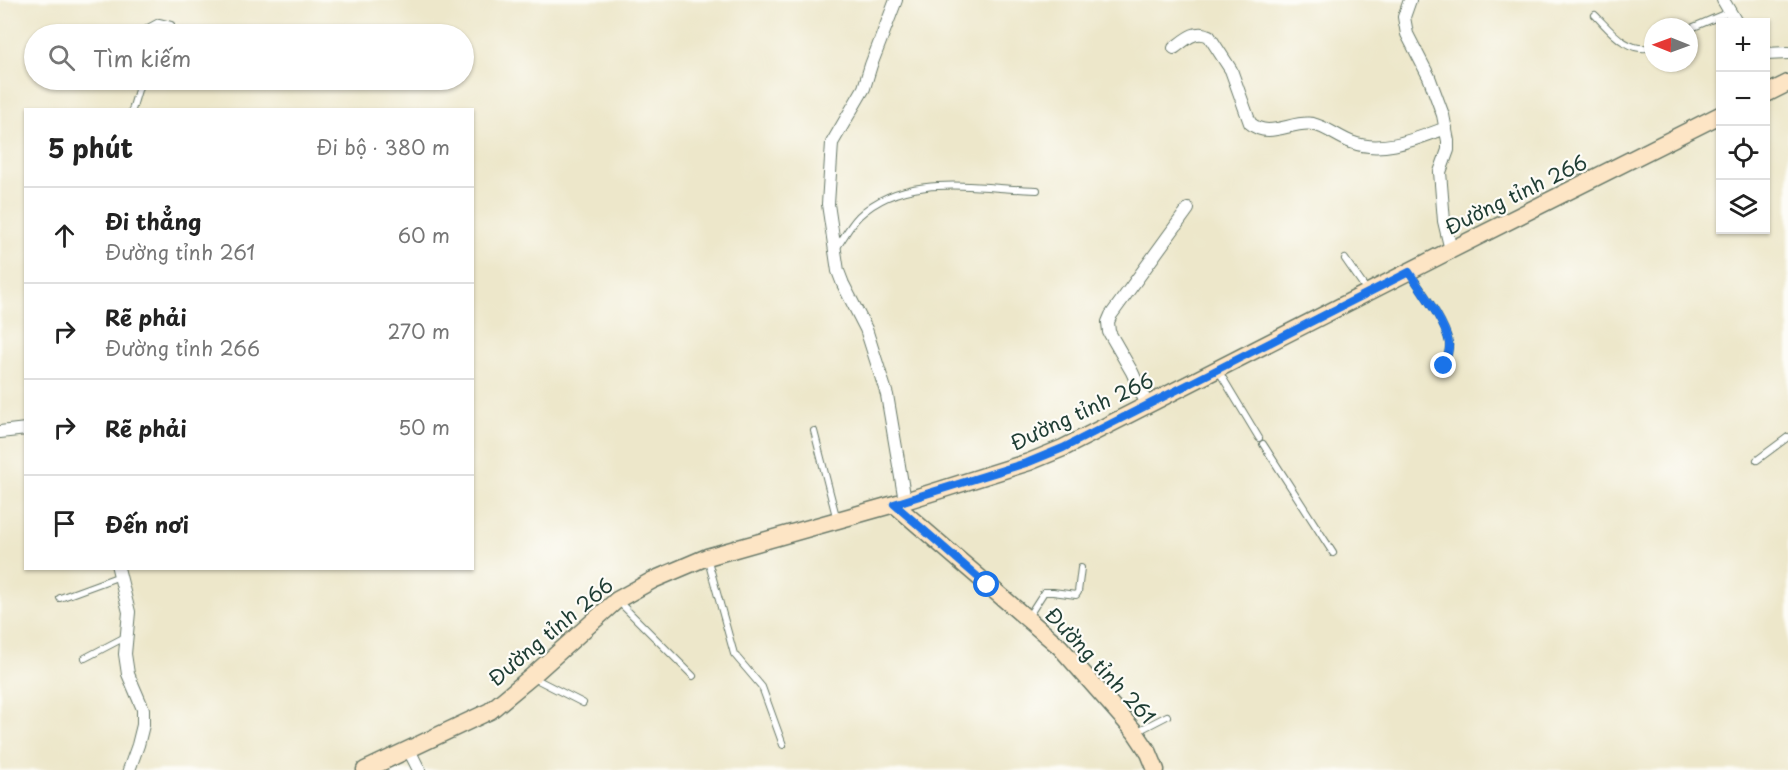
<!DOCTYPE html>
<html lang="vi">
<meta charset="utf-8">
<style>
body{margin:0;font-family:"Playpen Sans",sans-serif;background:#f2f2f2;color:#222}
.controls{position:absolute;right:18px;top:18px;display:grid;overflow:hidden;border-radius:0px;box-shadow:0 2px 4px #0004}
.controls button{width:54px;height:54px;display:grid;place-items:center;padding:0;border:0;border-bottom:2px solid #e0e0e0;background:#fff;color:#222;font:30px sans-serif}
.compass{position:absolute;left:1644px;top:18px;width:54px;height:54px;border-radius:50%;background:#fff;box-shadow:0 2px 4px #0004;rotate:271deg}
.stop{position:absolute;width:18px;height:18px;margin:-14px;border:4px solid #1a73e8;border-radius:50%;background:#fff}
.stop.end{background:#1a73e8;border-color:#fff;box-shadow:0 2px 6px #0008}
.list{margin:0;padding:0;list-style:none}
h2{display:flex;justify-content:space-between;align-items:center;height:78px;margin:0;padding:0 24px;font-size:26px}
h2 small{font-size:20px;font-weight:400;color:#767676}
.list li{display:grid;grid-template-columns:39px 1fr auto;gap:18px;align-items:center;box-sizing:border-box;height:96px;padding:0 24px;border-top:2px solid #e0e0e0}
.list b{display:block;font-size:22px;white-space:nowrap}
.list p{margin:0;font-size:20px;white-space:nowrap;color:#767676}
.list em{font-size:20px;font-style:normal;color:#767676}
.icon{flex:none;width:33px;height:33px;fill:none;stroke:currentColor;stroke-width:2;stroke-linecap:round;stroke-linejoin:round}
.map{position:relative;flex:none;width:1788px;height:770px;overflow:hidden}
.search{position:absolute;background:#fff;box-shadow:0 2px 4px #0004;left:24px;top:24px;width:450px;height:66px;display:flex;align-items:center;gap:15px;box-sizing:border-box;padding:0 21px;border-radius:33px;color:#767676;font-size:22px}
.panel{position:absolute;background:#fff;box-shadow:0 2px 4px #0004;left:24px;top:108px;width:450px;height:462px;border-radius:0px}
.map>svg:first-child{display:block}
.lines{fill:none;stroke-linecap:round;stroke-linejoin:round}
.lane-casing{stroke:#677868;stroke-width:8}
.street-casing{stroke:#677868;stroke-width:14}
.secondary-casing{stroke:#677868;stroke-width:19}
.lane{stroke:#fff;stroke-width:6}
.street{stroke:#fff;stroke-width:12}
.secondary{stroke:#fde5c5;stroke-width:16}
.route{stroke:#1a73e8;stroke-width:8}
.labels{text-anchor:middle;stroke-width:4.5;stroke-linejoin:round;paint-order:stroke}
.street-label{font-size:20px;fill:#1f3d34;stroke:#fdfcf7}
</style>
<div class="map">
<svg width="1788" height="770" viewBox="0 0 1788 770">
<rect width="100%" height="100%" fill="#fdfcf7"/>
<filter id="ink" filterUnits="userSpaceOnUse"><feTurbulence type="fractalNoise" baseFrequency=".0167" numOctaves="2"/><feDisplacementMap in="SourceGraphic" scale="12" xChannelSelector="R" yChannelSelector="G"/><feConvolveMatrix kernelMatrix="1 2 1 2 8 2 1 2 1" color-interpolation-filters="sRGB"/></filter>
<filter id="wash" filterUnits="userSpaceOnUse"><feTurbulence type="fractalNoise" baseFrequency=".008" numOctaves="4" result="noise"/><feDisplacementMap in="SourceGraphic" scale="24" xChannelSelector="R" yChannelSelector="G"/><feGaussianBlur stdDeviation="1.35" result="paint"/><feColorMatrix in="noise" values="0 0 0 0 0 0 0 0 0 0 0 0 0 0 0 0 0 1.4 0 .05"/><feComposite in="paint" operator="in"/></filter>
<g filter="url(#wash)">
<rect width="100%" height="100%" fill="#ede7ca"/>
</g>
<g filter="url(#ink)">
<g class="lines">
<defs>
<path id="lane" d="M1595 15C1611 31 1627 54 1653 47
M1689 29 1729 12
M144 34 148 28 159 22 171 25
M132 110 141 80
M835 250C843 239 850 225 859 216 906 171 979 189 1037 190
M1345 259 1368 292
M1410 273C1422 291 1446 323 1449 343 1450 351 1447 358 1444 366
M1218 370 1259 438
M814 431 837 520
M1263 444 1333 553
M1757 460 1788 437
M707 557 734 654 762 687 783 745
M60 598 120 576
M617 600 693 676
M1028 617 1044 592H1053L1076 595 1078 592 1081 568
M85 658 127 636
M532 677 583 703
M1136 732 1167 716"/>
<path id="street" d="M896 0 871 65 864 88 832 143 828 204 838 271 843 284 866 329 887 395 905 501
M1410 0 1404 17 1407 34 1429 77 1443 115 1448 141V150L1440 172 1444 221 1451 250
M1723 0 1736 22
M1174 48C1185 40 1195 29 1209 36L1231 70 1250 123C1269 140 1292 120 1313 124 1326 127 1338 137 1351 142 1382 154 1416 139 1446 128
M1766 54 1788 53
M1147 405 1132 372 1109 332 1108 322 1111 315 1188 209
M0 432 26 429
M118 568 129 612 125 654 128 674 143 709V725L138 745 129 770
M409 750 419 770"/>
<path id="secondary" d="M1766 94 1788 83
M894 504 1060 647 1135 732 1149 753 1156 770
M365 770 490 711 531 677 617 600 653 580 707 557 905 501 1029 462 1063 448 1451 250 1720 115"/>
</defs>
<use href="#lane" class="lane-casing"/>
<use href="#street" class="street-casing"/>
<use href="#secondary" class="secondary-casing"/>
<use href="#lane" class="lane"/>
<use href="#street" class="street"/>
<use href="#secondary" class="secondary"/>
</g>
</g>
<g class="lines" filter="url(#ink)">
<path class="route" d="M987 585 894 504 1029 462 1063 448 1409 272C1421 290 1445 322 1449 343 1450 351 1447 358 1444 366"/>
</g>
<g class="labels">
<g class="street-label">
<text transform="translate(1516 195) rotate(-26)" y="7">Đường tỉnh 266</text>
<text transform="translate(1082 412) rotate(-25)" y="7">Đường tỉnh 266</text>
<text transform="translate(551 632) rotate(-40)" y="7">Đường tỉnh 266</text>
<text transform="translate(1100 666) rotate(47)" y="7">Đường tỉnh 261</text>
</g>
</g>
</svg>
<div class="controls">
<button>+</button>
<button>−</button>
<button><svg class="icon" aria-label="locate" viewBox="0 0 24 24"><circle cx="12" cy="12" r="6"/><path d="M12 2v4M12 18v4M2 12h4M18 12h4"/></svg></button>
<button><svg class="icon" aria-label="layers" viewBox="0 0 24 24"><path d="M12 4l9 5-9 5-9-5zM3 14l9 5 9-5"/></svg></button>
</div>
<svg class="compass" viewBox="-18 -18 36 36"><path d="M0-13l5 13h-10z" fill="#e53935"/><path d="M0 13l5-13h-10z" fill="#767676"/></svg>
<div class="stop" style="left:987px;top:585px"></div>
<div class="stop end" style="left:1444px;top:366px"></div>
<div class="search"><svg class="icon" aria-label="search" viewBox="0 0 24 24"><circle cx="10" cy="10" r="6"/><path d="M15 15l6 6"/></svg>Tìm kiếm</div>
<section class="panel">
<h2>5 phút<small>Đi bộ · 380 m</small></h2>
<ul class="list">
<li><svg class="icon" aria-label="ahead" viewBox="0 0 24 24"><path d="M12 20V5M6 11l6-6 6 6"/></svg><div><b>Đi thẳng</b><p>Đường tỉnh 261</p></div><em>60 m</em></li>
<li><svg class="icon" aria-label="right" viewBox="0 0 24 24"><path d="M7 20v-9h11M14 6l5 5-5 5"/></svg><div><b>Rẽ phải</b><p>Đường tỉnh 266</p></div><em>270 m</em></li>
<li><svg class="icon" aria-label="right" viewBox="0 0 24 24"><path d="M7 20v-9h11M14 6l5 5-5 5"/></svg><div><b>Rẽ phải</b></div><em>50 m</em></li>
<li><svg class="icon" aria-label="arrive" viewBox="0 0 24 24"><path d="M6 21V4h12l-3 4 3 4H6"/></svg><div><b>Đến nơi</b></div></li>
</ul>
</section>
</div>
